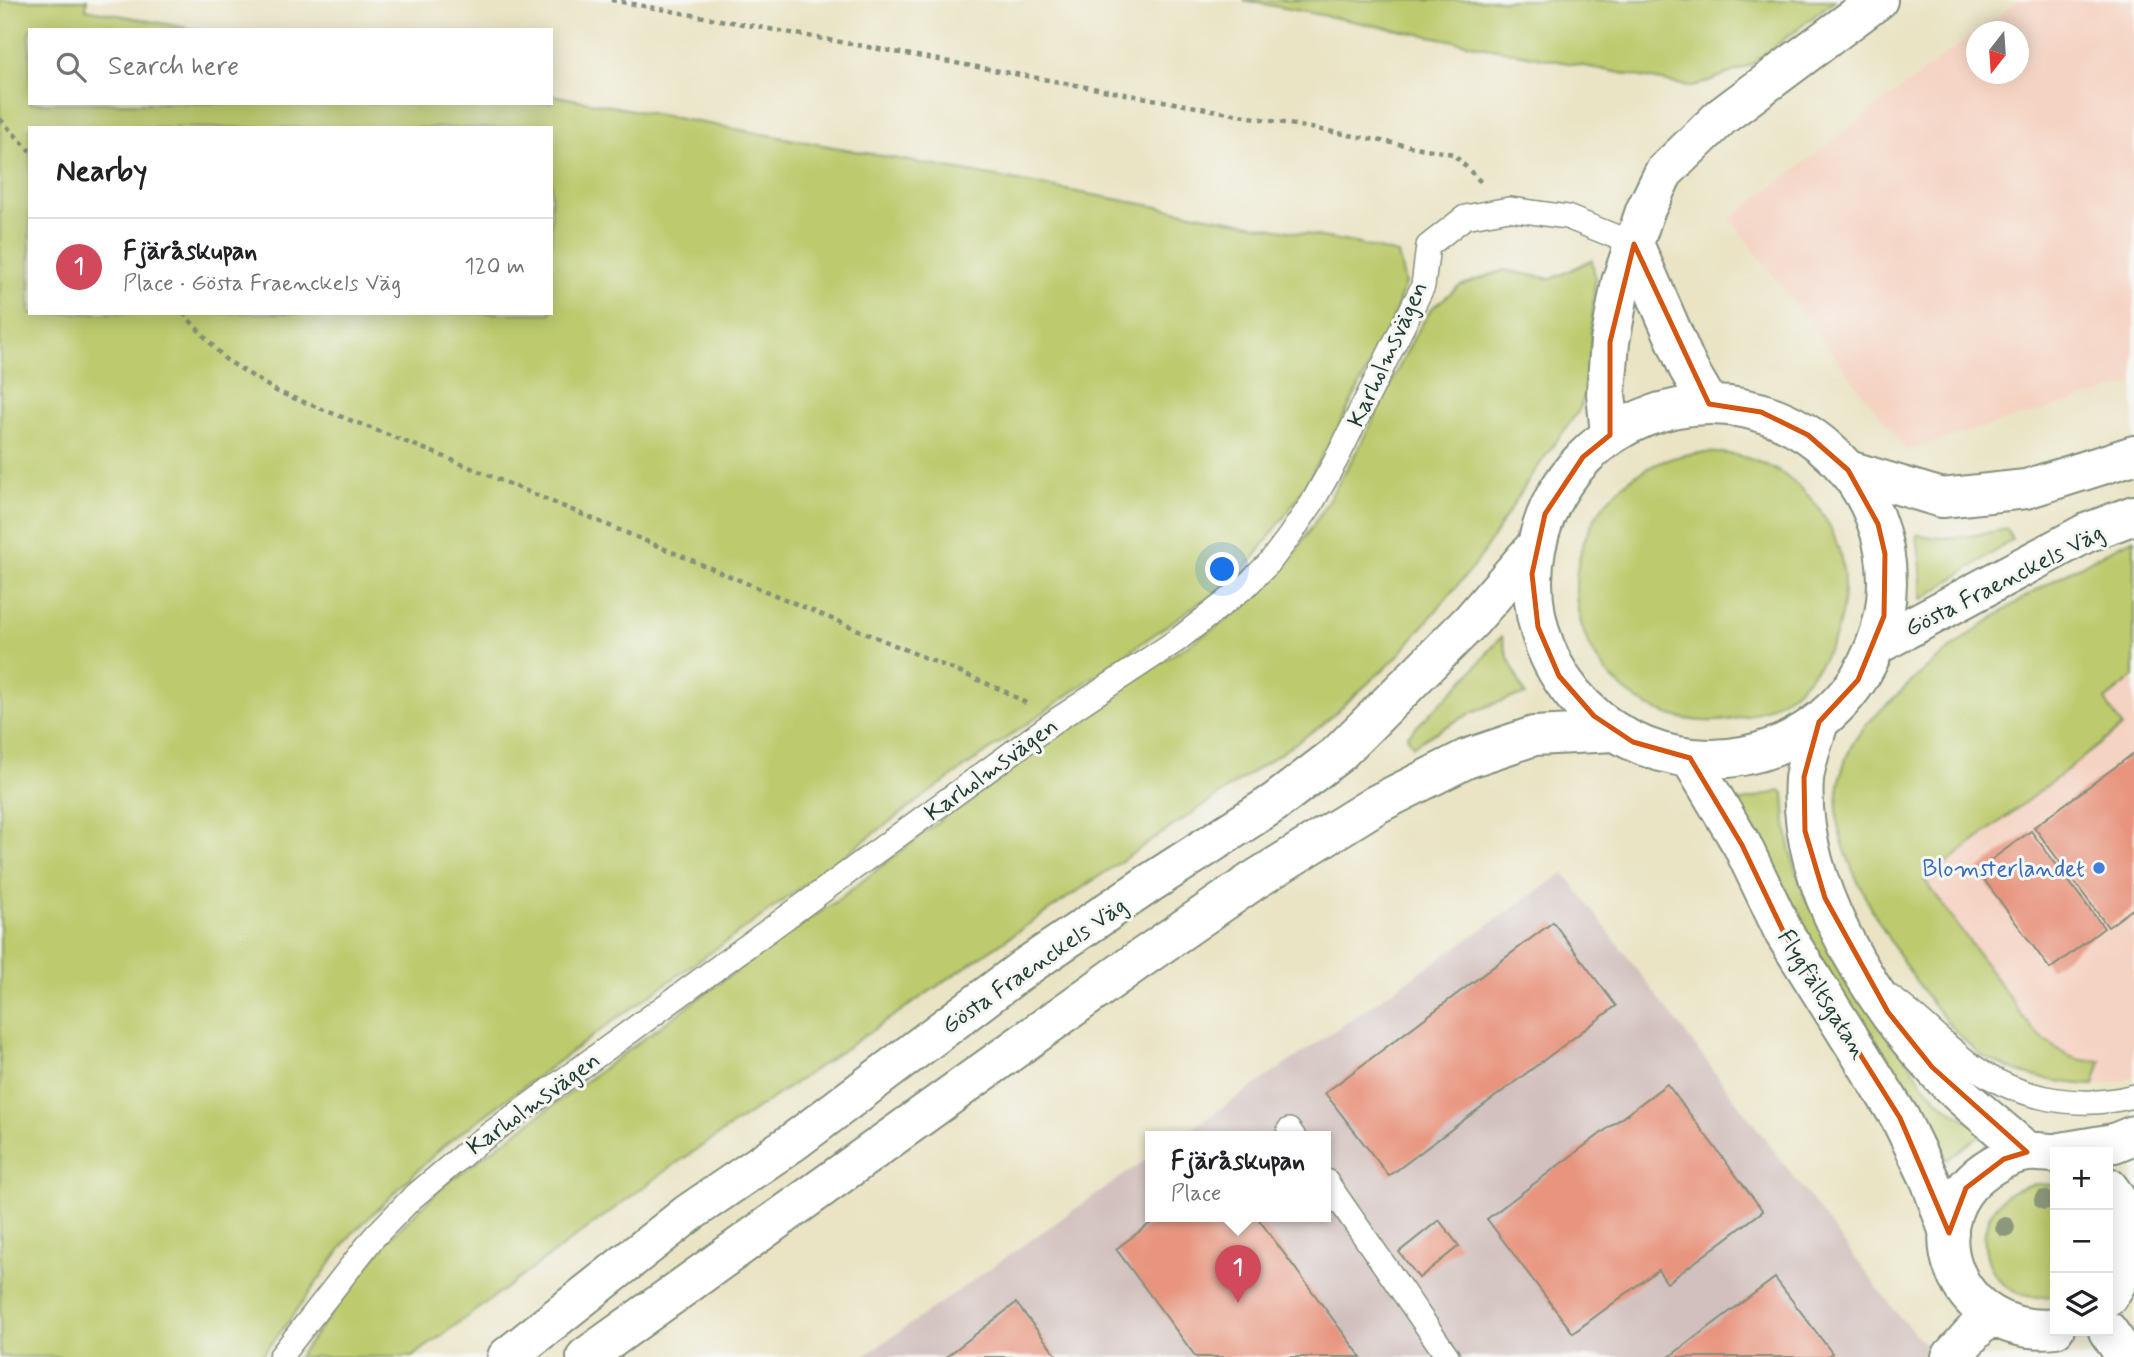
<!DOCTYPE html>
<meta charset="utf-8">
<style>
body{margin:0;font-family:Mynerve,sans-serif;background:#f2f2f2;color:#202124}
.controls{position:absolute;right:21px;bottom:21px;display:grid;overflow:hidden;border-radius:0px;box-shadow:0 4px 18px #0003}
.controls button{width:63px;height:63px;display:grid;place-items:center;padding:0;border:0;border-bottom:2px solid #e0e0e0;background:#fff;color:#202124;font:35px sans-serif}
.compass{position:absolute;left:1966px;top:21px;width:63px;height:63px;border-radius:50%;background:#fff;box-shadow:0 4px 18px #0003;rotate:197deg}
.you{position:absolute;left:1223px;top:570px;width:24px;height:24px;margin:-18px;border:5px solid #fff;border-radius:50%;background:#1a73e8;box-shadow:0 0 0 10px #1a73e833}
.badge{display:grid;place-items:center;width:46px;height:46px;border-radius:50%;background:#d1495b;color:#fff;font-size:23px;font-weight:700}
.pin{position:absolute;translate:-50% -58px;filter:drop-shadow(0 2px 4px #0008)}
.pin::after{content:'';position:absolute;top:37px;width:24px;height:21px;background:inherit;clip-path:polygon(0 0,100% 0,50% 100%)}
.popup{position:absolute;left:1145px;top:1131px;width:186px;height:91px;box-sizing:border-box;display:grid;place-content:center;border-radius:0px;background:#fff;filter:drop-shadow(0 2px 5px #0005);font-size:23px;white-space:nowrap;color:#757577}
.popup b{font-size:26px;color:#202124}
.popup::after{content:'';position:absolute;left:50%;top:100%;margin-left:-14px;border:14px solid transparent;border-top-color:#fff}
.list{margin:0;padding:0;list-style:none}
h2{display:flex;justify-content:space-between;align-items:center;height:91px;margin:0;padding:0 28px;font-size:30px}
h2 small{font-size:23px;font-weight:400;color:#757577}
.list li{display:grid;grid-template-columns:46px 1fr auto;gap:21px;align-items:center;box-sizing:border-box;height:98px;padding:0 28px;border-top:2px solid #e0e0e0}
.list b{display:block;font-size:26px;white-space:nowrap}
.list p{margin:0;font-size:23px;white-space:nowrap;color:#757577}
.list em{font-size:23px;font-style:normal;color:#757577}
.icon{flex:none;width:38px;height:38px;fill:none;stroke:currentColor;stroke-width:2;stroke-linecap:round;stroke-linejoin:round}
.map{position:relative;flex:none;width:2134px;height:1357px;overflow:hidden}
.search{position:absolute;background:#fff;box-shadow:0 4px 18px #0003;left:28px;top:28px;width:525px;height:77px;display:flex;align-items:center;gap:18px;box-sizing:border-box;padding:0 24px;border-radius:0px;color:#757577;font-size:26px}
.panel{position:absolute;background:#fff;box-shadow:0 4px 18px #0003;left:28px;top:126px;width:525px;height:189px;border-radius:0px}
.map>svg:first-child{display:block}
.built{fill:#f5d3c2}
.industrial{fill:#d1c0bd}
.green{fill:#bdcb6e;stroke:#6e8451;stroke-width:2;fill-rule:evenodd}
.building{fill:#e8947e}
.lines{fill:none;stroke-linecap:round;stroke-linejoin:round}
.service-casing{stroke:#84907c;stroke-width:26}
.minor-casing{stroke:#84907c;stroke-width:42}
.primary-casing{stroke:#84907c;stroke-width:42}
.path{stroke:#84907c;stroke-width:4.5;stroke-dasharray:5 5;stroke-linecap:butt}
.service{stroke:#fff;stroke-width:23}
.minor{stroke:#fff;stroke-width:38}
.primary{stroke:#fff;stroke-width:38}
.tree{fill:#8c987c}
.marked{fill:none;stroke:#d45610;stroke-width:5;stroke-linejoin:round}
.shop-dot{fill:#3f7fe0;stroke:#f6f6f2;stroke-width:2.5}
.labels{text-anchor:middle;stroke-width:6;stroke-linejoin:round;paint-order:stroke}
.street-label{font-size:24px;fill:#1f3d34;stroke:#f6f6f2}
.shop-label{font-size:24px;fill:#366cbe;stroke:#f6f6f2;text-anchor:end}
</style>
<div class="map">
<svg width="2134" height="1357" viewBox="0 0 2134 1357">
<rect width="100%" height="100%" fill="#f6f6f2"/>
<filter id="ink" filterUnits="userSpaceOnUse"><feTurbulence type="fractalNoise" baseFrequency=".0143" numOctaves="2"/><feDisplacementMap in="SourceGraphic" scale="14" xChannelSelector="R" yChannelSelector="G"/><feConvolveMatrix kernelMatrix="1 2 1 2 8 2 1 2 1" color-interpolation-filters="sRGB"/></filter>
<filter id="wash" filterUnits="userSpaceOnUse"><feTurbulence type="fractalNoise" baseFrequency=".00686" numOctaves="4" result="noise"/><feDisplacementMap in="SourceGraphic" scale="28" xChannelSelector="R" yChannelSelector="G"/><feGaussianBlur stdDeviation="1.57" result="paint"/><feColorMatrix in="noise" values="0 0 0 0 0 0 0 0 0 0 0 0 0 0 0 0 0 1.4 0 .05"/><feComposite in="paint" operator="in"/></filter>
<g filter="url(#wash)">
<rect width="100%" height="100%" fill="#eae4c5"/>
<path class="built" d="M2019 0H2134V384L1906 450 1730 219 1976 32V74H2018V32L1978 31Z
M2134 677V1075L2125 1080 2094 1085 2095 1076 2087 1063 2077 1061 2055 1048 2032 1029 1925 880 2122 727 2105 700Z"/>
<path class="industrial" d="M1564 873 1899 1316 1936 1357H863L1150 1157V1217H1326V1137H1180Z"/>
<path class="green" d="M0 0H87L86 9 198 30H30V103H551V95L1354 243 1398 254 1405 284 1391 324 1337 430 1295 502 1253 559 1227 586 1196 605 930 792 754 922 620 1016 443 1146 351 1235 284 1328 260 1357H0ZM30 128H551V313H30Z
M1243 0H1835L1751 65 1693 87Z
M1592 260 1595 278 1588 385 1579 410 1532 475 1478 561 1396 658 1322 725 671 1167 412 1357H298L385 1243 443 1186 770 946 838 900 974 794 1073 722 1138 677 1225 621 1268 585 1296 551 1321 513 1362 442 1414 337 1432 308 1460 286 1504 270 1552 279Z
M1576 587a134 134 0 1 1 268 0a134 134 0 1 1-268 0Z
M2007 529 2012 540 1921 600V569L1917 535 1942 538 1969 536Z
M2134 539V677L2105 700 2122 727 1925 880 2032 1029C2053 1047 2072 1065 2101 1060L2094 1085C2059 1083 2029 1078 1997 1063 1991 1060 1983 1057 1978 1053 1928 1011 1854 894 1839 830 1834 804 1839 771 1851 747 1861 727 1880 711 1896 696 1951 644 2014 600 2082 565 2099 556 2116 546 2134 539Z
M1502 636 1508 657 1525 695C1484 703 1449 724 1413 746L1407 736 1467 677Z
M1780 791 1784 793 1786 825 1792 857 1805 898 1922 1083C1943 1107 1959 1117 1987 1130L1947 1160 1924 1117 1875 1048 1814 949 1762 841 1736 803Z
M2035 1184 2055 1185V1295C1977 1313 1955 1197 2035 1184Z"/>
<g id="blocks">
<path class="building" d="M2134 753V908L2108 927 2034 827Z
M2031 831 2104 928 2050 969 1977 870Z
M1553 922 1616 1006 1389 1176 1325 1093Z
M1667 1084 1763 1211 1667 1283 1658 1270 1573 1333 1487 1219Z
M1159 1217H1257L1361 1357H1196L1116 1249Z
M1439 1220 1459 1246 1419 1278 1399 1252Z
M1775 1278 1832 1353 1826 1357H1669Z
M1016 1303 1058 1357H946Z"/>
</g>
</g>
<g filter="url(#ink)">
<use href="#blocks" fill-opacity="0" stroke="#84907c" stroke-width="2"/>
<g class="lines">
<defs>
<path id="service" d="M1890 997C1917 1016 1939 1040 1965 1060 2011 1098 2077 1111 2134 1096
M1289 1130 1294 1137
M1326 1181 1448 1357
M280 1357 374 1237 412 1198 476 1144 1058 719 1176 641 1246 586 1269 563 1288 538 1312 503 1336 460 1423 286 1428 246 1465 217 1509 209 1567 217 1634 244"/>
<path id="minor" d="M1634 244 1688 368 1709 404
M1610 435 1606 393 1610 342 1621 282 1645 211 1664 172 1721 117 1878 0
M1819 722C1814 740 1806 761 1804 779 1797 878 1867 995 1932 1066 1959 1097 1996 1124 2027 1152
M1690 758 1742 845 1784 933 1900 1118 1930 1180 1949 1233
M2061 1152 2114 1143 2134 1135
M2055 1153C2046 1153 2037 1151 2028 1152 2016 1153 2003 1159 1993 1165 1907 1216 1955 1339 2055 1328
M2108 1187C2133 1217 2133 1265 2108 1296
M2108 1331 2126 1357
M1951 1357 1989 1315"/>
<path id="primary" d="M1533 582a177 177 0 1 1 354 0a177 177 0 1 1-354 0Z
M1848 470 1942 498 2026 489 2134 455
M1875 646 2086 533 2134 515
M507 1357 689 1213 793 1142 1027 966 1150 883 1274 803 1338 754 1471 621 1535 547
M586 1357 1133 964 1253 881 1377 804 1466 759 1534 736 1615 732"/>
</defs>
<use href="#service" class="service-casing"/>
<use href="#minor" class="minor-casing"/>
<use href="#primary" class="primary-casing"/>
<path class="path" d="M611 0 1453 154 1481 182
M0 119 30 151
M183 313 225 359 278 392 445 457 1002 690 1026 703"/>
<use href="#service" class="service"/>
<use href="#minor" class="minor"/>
<use href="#primary" class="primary"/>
</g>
<g class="tree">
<circle cx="2044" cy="1200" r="10"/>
<circle cx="2005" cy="1227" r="10"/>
</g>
</g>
<path class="marked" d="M1634 244 1709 404 1761 412 1808 435 1848 470 1878 524 1885 554 1884 616 1858 680 1819 722 1804 777 1805 831 1825 898 1888 1012 1932 1067 2027 1152 2004 1159 1966 1188 1949 1233 1900 1118 1784 933 1742 845 1690 758 1633 742 1594 716 1559 676 1538 627 1532 574 1545 514 1583 457 1610 435V342Z"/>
<circle class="shop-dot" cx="2099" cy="868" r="7"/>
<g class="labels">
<g class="street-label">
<text transform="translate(1387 354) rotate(-65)" y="8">Karholmsvägen</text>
<text transform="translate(2004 580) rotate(-27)" y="8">Gösta Fraenckels Väg</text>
<text transform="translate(991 769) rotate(-36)" y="8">Karholmsvägen</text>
<text transform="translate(1034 965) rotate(-35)" y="8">Gösta Fraenckels Väg</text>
<text transform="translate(1823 994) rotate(58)" y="8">Flygfältsgatan</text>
<text transform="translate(533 1103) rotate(-36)" y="8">Karholmsvägen</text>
</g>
<g class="shop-label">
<text x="2085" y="876">Blomsterlandet</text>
</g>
</g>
</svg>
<div class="controls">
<button>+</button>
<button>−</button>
<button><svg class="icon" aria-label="layers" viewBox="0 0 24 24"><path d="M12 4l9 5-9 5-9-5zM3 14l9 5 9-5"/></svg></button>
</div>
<svg class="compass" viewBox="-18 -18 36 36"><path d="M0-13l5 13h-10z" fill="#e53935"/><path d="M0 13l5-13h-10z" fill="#757577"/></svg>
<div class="you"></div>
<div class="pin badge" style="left:1238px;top:1303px">1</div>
<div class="popup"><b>Fjäråskupan</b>Place</div>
<div class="search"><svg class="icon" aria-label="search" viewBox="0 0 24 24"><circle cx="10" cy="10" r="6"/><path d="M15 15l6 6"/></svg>Search here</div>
<section class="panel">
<h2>Nearby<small></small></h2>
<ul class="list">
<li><span class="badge">1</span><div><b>Fjäråskupan</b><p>Place · Gösta Fraenckels Väg</p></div><em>120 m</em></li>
</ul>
</section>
</div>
